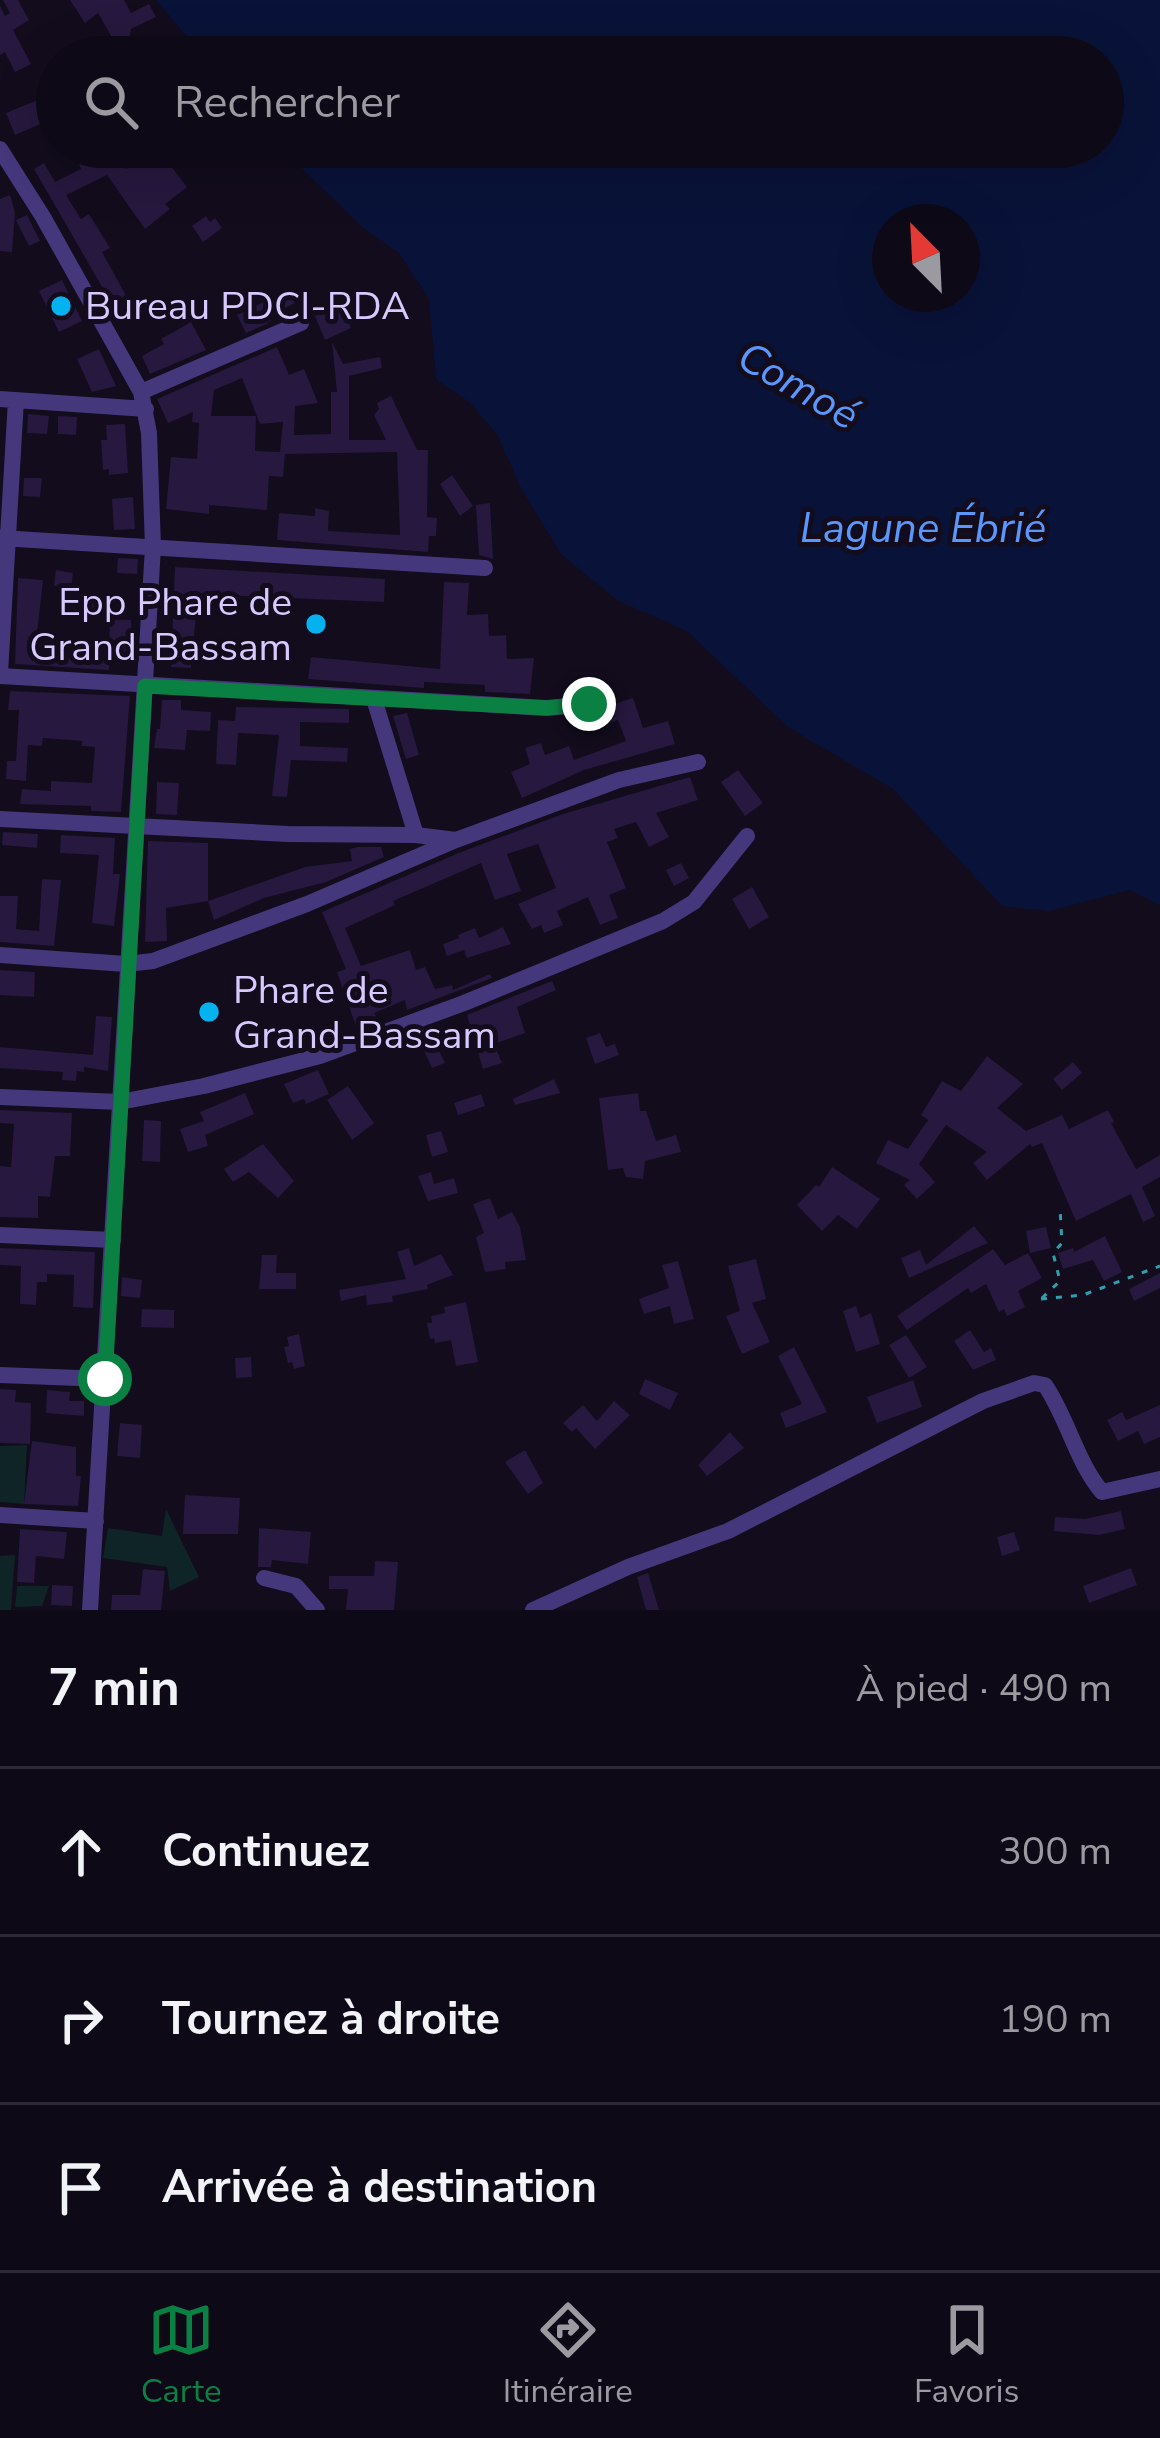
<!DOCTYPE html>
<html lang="fr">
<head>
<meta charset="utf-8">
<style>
	body { margin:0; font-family:"Nunito Sans",sans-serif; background:#1c1723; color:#f1f3f6 }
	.compass { position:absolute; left:872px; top:204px; width:108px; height:108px; border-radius:50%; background:#0e0916; box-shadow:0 12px 48px #0002; rotate:336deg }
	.stop { position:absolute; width:36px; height:36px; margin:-27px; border:9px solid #0b8043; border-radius:50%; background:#fff }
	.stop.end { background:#0b8043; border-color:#fff; box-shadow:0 3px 12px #0008 }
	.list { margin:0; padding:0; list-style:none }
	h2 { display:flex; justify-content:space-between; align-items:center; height:156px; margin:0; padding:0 48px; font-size:51px }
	h2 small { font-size:39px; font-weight:400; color:#9b9aa1 }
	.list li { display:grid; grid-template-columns:78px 1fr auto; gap:36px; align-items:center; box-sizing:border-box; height:168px; padding:0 48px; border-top:3px solid #2e2a35 }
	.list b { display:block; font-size:45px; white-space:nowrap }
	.list em { font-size:39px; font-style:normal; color:#9b9aa1 }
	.icon { flex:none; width:66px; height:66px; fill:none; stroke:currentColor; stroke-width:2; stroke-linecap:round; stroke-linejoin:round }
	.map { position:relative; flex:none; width:1160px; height:1610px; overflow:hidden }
	.search { position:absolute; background:#0e0916; box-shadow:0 12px 48px #0002; left:36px; right:36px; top:36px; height:132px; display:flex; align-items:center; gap:30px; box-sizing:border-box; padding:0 42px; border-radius:66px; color:#9b9aa1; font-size:45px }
	.sheet { height:660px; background:#0e0916 }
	nav { display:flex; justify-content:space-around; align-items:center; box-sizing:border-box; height:168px; border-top:3px solid #2e2a35; background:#0e0916; font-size:33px; color:#9b9aa1 }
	nav a { display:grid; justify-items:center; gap:6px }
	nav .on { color:#0b8043 }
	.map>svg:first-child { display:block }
	.green { fill:#0f2427 }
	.water { fill:#091339; fill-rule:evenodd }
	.building { fill:#26183e; fill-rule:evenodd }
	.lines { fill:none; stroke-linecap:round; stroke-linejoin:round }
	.path { stroke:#2ea0ad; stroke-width:3; stroke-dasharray:6 9; stroke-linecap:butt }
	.minor { stroke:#45377c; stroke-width:16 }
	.route { stroke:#0b8043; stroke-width:15 }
	.poi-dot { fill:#04b2f0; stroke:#120c1d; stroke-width:4.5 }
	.labels { text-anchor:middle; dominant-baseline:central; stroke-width:10; stroke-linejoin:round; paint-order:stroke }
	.poi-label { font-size:39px; fill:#d7c9fe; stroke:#120c1d; text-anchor:start }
	.water-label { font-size:42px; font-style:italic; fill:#5997fd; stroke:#120c1d }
</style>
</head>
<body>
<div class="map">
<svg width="1160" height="1610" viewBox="0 0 1160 1610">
	<rect width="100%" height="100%" fill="#120c1d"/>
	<!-- green -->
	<path class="green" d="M27 1445 24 1504 0 1502V1446Z
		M166 1509 199 1577 170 1591 167 1567 103 1558 108 1528 162 1536Z
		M15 1555 11 1610H0V1556Z
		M17 1586H49L42 1606 15 1607Z"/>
	<!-- water -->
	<path class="water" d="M156 0H1160V905L1130 890 1049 911 1002 906 893 789 788 727 687 631 617 600 561 554 521 488 497 434 469 402 436 379 429 299 399 253 362 227 280 147H1103V57H204ZM890 222H962V294H890Z"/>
	<!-- building -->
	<path class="building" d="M3 0H18L29 20 13 30 31 64 15 72 5 52 0 55V6L5 16 10 13Z
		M70 0H124L131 13 149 4 156 17 131 29 129 44 118 48 98 13 85 23Z
		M45 97 54 118 15 135 6 113Z
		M88 147H116L126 169 148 158 142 147H185L164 157 187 187 165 204 170 209 145 229 107 175 66 195 81 219 89 214 110 248 102 252 134 310 120 318 34 169 44 163 55 182 81 169 78 161 92 154Z
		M10 195 15 212 12 252 0 251V199Z
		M27 215 40 241 29 246 16 220Z
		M206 216 210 222 215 218 222 228 203 242 192 226Z
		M62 280 82 321 59 332 39 291Z
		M289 290 295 303 269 316 271 320 267 324 246 333 237 315Z
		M341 305 351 328 325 340 315 316Z
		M191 322 206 350 150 374 142 356 164 344 161 339Z
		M332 342 343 364 380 357 382 368 349 376V440H386L374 415 379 409 377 403 391 396 417 450H428L427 517 437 518 436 536H429L428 552 277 540 279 513 315 516V508L329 511 328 531 400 535 397 452 285 454 283 477 269 476 267 510 209 505V514L166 509 171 457 197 459 199 423 192 422 193 412 168 423 157 399 277 347 289 375 304 369 318 403 295 406 294 435 331 434V392H337ZM242 378 260 424 283 422 280 452 255 451 256 416H211L214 390Z
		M99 349 116 386 92 392 77 359Z
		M28 414 49 416 47 434 27 433Z
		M58 416 77 417 76 435 58 434Z
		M125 424 128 473 109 475V469L103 470 101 440H107L106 425Z
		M452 475 473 506 460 516 440 484Z
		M24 478H42L40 497 23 496Z
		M133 497 135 529 114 530 112 499Z
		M490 503 493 559 479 555 476 505Z
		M118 558 138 559 137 574 117 573Z
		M175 567 385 579 384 602 198 594 191 668 171 667Z
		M56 570 73 573 71 588 54 586Z
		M18 578 43 580 35 652 110 654 109 670 15 664Z
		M444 582 469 583 467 615 488 614 489 636 506 635 507 659 534 658 530 694 485 692V685L424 682V688L308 679 311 657 440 669Z
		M89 599 113 601 112 615 88 613Z
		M110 619 131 620V652L109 651Z
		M10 691 130 696 121 812 91 811V806L20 804 22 789 51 791V781L92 783 95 747 82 746V741L43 738 42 746 28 745 26 781 6 779 7 761H16L19 710H8Z
		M633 698 643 728 668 721 675 744 584 770 522 798 511 772 530 764 525 748 541 743 545 755 569 746 574 760 626 741 618 720 588 731 583 717 597 714 602 703 607 701 609 706Z
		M162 700H181V710L211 712 210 731 187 730 185 750 154 748 157 729H160Z
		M236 707 349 709V723L300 722V746L348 748 347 762 291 760 287 797 272 796 279 735 238 733 236 765 216 764 218 720 235 721Z
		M407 713 419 755 406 759 393 716Z
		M738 770 763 803 745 816 721 782Z
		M690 777 698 800 656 813 669 837 649 847 636 822 614 829 618 838 607 842 626 888 609 895 618 918 600 925 588 897 557 911 563 925 544 933 541 925 532 929 518 904 556 888 538 844 507 854 521 891 495 900 481 863 393 901 395 905 345 928 361 966 410 950 416 970 425 967 435 989 452 985 453 990 490 974 492 978 407 1010 405 1000 374 1013 379 1021 357 1029 337 972 346 969 322 912 461 852 563 814Z
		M157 782 179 783 177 815 156 814Z
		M3 832 38 834 37 848 2 845Z
		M61 835 115 838 113 874H120L114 926 92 923 99 855 60 853Z
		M148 841 208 843V901L305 867 352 861 350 849 357 847H381L384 857 326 882 264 898 214 920 208 901 166 908 167 941 145 942Z
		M681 863 689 878 674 886 666 870Z
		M42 879 61 880 54 946 0 942V896H18L16 929 39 931Z
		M752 887 769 917 749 929 732 899Z
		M503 927 511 944 467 958 464 950 447 956 443 944 459 938 458 935 475 928 479 938Z
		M0 970 35 972 34 997 0 995Z
		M552 981 556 990 517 1007 525 1033 494 1044 502 1063 483 1069 467 1015Z
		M96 1016 112 1017 108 1071 84 1067V1072L77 1071 76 1081 62 1080 63 1072 0 1068V1047L93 1055Z
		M439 1026 443 1037 434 1041 445 1063 432 1068 416 1034Z
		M600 1033 606 1047 615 1044 619 1055 595 1064 586 1038Z
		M987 1056 1023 1084 997 1108 1026 1131 1062 1115 1069 1129 1108 1110 1114 1122 1111 1123 1136 1169 1160 1155V1177L1142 1187 1155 1216 1143 1222 1131 1194 1076 1221 1042 1143 1032 1147 1030 1144 987 1180 973 1163 987 1152 946 1125 919 1164 935 1182 917 1199 904 1185 910 1180 876 1163 888 1140 908 1149 928 1120 921 1115 942 1081 961 1091Z
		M1073 1062 1082 1073 1062 1090 1053 1079Z
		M318 1070 329 1094 306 1104 304 1099 293 1103 284 1084Z
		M554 1079 560 1093 515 1105 513 1099Z
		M348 1086 374 1123 352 1140 327 1100Z
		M245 1093 254 1114 205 1135 208 1146 188 1152 180 1129 204 1121 200 1112Z
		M638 1093 640 1111H646L656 1141 676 1135 681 1152 645 1161 643 1179 626 1177 623 1168 608 1170 599 1098Z
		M481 1094 485 1106 458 1115 454 1103Z
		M0 1110 72 1113 70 1156H55L50 1197 38 1196V1218L0 1217V1166L11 1167 14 1124 0 1123Z
		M144 1120 161 1121 160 1162 142 1161Z
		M441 1131 448 1152 432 1157 426 1135Z
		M263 1144 294 1181 278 1198 249 1172 233 1182 224 1169Z
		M832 1167 880 1199 857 1229 838 1215 822 1231 797 1205 816 1185 819 1187Z
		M431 1172 434 1184 454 1178 458 1193 428 1201 418 1176Z
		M490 1198 498 1219 512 1212 520 1227 526 1260 505 1262 506 1269 485 1272 476 1237 484 1233 473 1204Z
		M974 1226 988 1243 909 1278 901 1258 920 1250 926 1265Z
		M1046 1227 1051 1248 1030 1253 1026 1231Z
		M1105 1236 1122 1272 1104 1281 1093 1260 1063 1269 1058 1253 1073 1248 1074 1252Z
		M0 1248 95 1252 93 1308 73 1307 74 1275 47 1274V1282H37L36 1305 20 1304 21 1266 0 1265Z
		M409 1248 414 1266 441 1254 453 1275 427 1285 428 1289 392 1296 393 1302 367 1305 366 1295 341 1301 339 1290 406 1279 397 1252Z
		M993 1249 1005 1265 1028 1253 1042 1278 1018 1291 1025 1307 1007 1316 1004 1309 999 1312 986 1284 971 1293 968 1288 907 1330 897 1316Z
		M262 1255H277L276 1273H296V1289H259Z
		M756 1259 766 1299 752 1303 770 1342 742 1354 726 1316 740 1311 728 1266Z
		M678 1261 694 1319 674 1324 670 1306 644 1314 639 1299 669 1288 662 1265Z
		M1160 1273V1288L1134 1301 1129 1289Z
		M122 1277 142 1280 140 1298 121 1296Z
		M466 1302 478 1362 456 1366 451 1340 435 1343 434 1338 430 1339 427 1323H432L431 1316 445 1313 444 1307Z
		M856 1306 860 1318 871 1313 880 1344 856 1352 843 1311Z
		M142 1309 174 1310V1328L141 1327Z
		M970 1330 984 1352 991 1348 996 1360 973 1370 954 1341Z
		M299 1334 305 1366 294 1369 292 1362 288 1363 284 1347 289 1346 287 1337Z
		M906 1335 927 1367 909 1378 889 1345Z
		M794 1347 827 1412 786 1428 780 1413 802 1404 778 1356Z
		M251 1357 252 1377 236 1378 235 1358Z
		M645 1379 678 1393 670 1410 639 1394Z
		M913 1380 922 1407 877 1423 867 1397Z
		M0 1389 16 1390 15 1402 31 1403 30 1444 0 1443Z
		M47 1390 70 1392 69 1401H84V1416L46 1413Z
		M614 1401 630 1415 595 1449 576 1428 572 1432 563 1423 583 1405 597 1421Z
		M1160 1405V1437L1144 1444 1138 1431 1118 1441 1107 1420 1122 1412 1126 1420Z
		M120 1423 142 1425 140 1458 117 1456Z
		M730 1432 744 1448 707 1476 698 1465Z
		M32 1441 76 1447V1476H81L78 1506 24 1504Z
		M525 1450 543 1483 528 1494 505 1462Z
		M185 1495 240 1498 238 1534H183Z
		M1121 1511 1125 1529 1099 1535 1054 1531 1055 1517 1085 1519Z
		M259 1528 311 1532 308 1564 272 1560 271 1567H258Z
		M20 1529 67 1532 64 1559 36 1556 34 1583 17 1582Z
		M1014 1532 1020 1550 1002 1556 997 1537Z
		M375 1561 398 1562 394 1610H346L348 1589H329V1576H374Z
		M1131 1568 1137 1585 1089 1603 1083 1586Z
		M143 1569 165 1571 161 1610H111L112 1595H140Z
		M648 1573 659 1610H646L637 1577Z
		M52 1585 73 1586 72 1606 51 1605Z"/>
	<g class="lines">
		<!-- path -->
		<path class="path" d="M1042 1298 1060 1281 1053 1253 1062 1243 1060 1208
			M1041 1299 1083 1295 1160 1266"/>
		<!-- minor -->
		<path class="minor" d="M0 149 43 217 141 392 149 433 153 547 90 1610
			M141 392 301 323
			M0 399 146 409
			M0 538 485 568
			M0 673 16 400
			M0 676 547 708 589 704
			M374 699 416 835
			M0 819 288 834 416 835 456 840 307 904 153 961 126 964 0 955
			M456 840 619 780 698 762
			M0 1097 120 1102 204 1086 320 1056 464 1003 663 921 694 902 747 836
			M0 1235 113 1240
			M0 1375 105 1379
			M0 1515 96 1521
			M264 1578 296 1586 317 1610
			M533 1610 628 1567 728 1531 983 1401 1034 1383 1045 1385C1068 1419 1076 1461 1102 1492L1160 1479"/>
	</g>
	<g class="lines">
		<!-- route -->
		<path class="route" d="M105 1379 145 686 547 708 589 704"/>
	</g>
	<!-- markers -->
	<g class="poi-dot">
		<circle cx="61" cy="306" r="12"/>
		<circle cx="316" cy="624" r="12"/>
		<circle cx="209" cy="1012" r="12"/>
	</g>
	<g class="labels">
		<!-- poi labels -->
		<g class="poi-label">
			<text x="85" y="306">Bureau PDCI-RDA</text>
			<text x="292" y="602" text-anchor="end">Epp Phare de<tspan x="292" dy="45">Grand-Bassam</tspan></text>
			<text x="233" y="990">Phare de<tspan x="233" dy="45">Grand-Bassam</tspan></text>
		</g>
		<!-- water labels -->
		<g class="water-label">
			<text transform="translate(798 386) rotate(30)">Comoé</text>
			<text x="923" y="528">Lagune Ébrié</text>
		</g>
	</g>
</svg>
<svg class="compass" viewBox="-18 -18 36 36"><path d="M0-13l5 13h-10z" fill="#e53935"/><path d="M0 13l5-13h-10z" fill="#9b9aa1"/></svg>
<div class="stop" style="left:105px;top:1379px"></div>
<div class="stop end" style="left:589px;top:704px"></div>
<div class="search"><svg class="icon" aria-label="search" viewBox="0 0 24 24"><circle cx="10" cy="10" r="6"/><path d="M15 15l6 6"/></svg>Rechercher</div>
</div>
<section class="sheet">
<h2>7 min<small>À pied · 490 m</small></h2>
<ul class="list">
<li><svg class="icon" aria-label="ahead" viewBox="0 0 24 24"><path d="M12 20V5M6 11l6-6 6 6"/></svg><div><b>Continuez</b></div><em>300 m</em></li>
<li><svg class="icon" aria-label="right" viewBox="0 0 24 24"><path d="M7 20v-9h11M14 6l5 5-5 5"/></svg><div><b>Tournez à droite</b></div><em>190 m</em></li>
<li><svg class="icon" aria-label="arrive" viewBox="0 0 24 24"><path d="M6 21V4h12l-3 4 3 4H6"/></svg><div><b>Arrivée à destination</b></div></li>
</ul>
</section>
<nav>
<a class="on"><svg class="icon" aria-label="map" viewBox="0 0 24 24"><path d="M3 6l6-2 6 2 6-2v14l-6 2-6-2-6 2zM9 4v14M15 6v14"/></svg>Carte</a>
<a><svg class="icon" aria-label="directions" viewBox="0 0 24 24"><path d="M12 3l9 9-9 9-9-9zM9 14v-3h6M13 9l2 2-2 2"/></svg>Itinéraire</a>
<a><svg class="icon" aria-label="saved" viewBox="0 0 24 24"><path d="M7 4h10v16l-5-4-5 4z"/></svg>Favoris</a>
</nav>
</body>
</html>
